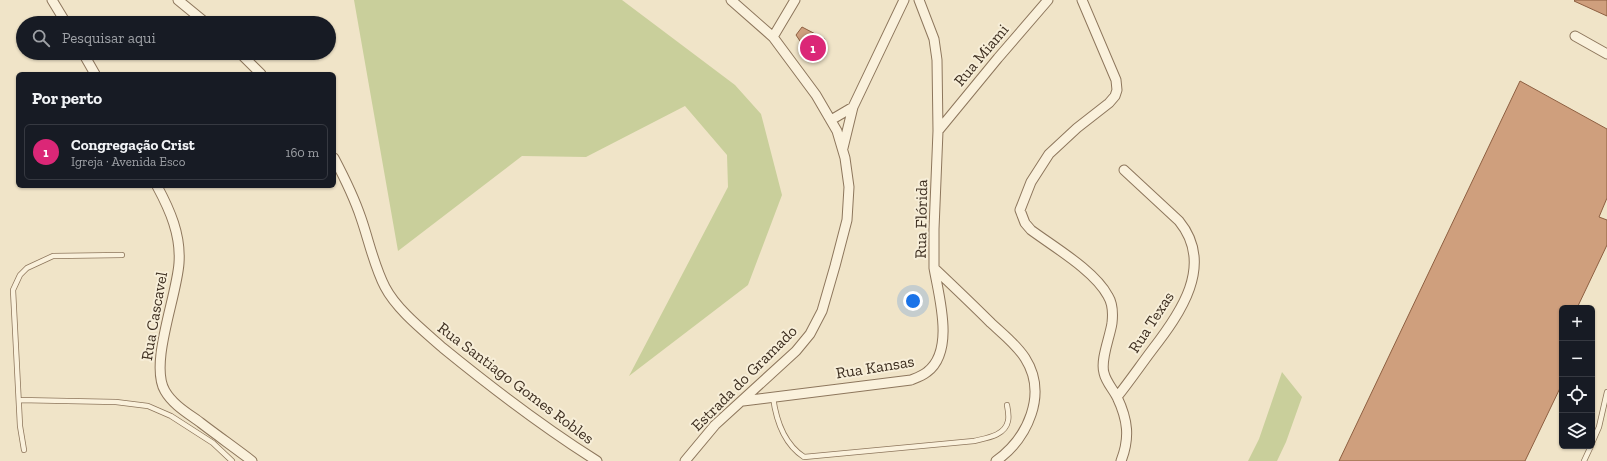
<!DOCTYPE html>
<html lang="pt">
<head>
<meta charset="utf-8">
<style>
	body { margin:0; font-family:"Zilla Slab",serif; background:#20242c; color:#f1f3f6 }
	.controls { position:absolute; right:12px; bottom:12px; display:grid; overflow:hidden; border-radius:6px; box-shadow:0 1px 3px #0004 }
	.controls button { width:36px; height:36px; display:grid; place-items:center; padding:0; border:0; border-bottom:1px solid #363941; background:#171b24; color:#f1f3f6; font:20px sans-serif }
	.you { position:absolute; left:913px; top:301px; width:14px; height:14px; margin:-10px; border:3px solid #fff; border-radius:50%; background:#1a73e8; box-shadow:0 0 0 6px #1a73e833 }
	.badge { display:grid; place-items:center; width:26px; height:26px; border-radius:50%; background:#db2777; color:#fff; font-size:13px; font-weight:700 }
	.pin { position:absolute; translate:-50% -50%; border:2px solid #fff; box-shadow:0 1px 4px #0006 }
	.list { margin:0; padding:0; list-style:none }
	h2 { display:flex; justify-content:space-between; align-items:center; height:52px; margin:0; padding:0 16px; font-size:17px }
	h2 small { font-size:13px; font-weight:400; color:#9ea1a6 }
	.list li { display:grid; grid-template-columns:26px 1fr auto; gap:12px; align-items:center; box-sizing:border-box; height:56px; margin:0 8px 8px; padding:0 8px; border:1px solid #363941; border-radius:6px }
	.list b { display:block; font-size:15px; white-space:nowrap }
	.list p { margin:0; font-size:13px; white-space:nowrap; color:#9ea1a6 }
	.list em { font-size:13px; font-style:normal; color:#9ea1a6 }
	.icon { flex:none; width:22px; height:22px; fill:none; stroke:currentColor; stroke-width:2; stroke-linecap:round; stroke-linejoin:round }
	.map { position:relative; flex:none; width:1607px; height:461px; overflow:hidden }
	.search { position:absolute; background:#171b24; box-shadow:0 1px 3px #0004; left:16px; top:16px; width:320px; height:44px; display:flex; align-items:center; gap:10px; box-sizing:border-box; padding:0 14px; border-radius:22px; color:#9ea1a6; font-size:15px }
	.panel { position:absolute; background:#171b24; box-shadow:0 1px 3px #0004; left:16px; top:72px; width:320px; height:116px; border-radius:6px }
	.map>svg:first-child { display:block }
	.green { fill:#c9cf9b }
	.building { fill:#cf9f7d; stroke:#8d5f41 }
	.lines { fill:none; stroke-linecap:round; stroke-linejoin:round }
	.lane-casing { stroke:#8d765c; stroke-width:6 }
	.street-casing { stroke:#8d765c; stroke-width:11 }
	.lane { stroke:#faf1dc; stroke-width:4.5 }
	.street { stroke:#faf1dc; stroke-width:9 }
	.labels { text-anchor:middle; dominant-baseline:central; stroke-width:4; stroke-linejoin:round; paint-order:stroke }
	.street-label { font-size:16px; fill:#3d2e20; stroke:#f7eed8 }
</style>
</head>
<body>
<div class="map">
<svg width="1607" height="461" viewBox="0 0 1607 461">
	<rect width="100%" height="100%" fill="#f0e4c8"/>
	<!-- green -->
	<path class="green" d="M354 0H622L735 85 761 114 782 195 748 285 629 376 728 187 727 155 685 106 586 157 522 156 398 251Z
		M1282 372 1302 397 1286 442 1277 461H1248L1259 439Z"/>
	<!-- building -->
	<path class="building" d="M1575 0H1607V16L1574 1Z
		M802 27 825 39 816 60 810 56 796 35Z
		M1520 81 1607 129V198L1599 217 1607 220V245L1577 308H1562V384L1525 461H1339Z"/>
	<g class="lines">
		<defs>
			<path id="lane" d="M773 397C776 420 784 444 804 457L974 441C986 438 1005 436 1008 421 1009 417 1008 410 1007 405
				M19 400 116 402 148 406 171 416 213 443 232 461
				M1592 443 1599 427 1607 392
				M24 450 20 426 13 290 20 275 27 268 53 256 122 255
				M1584 461 1591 446"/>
			<path id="street" d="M52 0 66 23
				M178 0 206 23
				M919 0 934 39 937 60 938 131 934 229V268C953 286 972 304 991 323 1003 334 1016 344 1025 358 1048 394 1028 438 996 461
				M1082 0 1116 80 1117 90 1115 96 1109 103 1077 128 1049 154 1031 182 1020 210 1025 223 1031 230C1054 247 1095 271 1108 296 1113 304 1113 314 1112 323 1110 337 1100 360 1104 373 1106 382 1113 389 1117 397 1128 420 1130 438 1121 461
				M1575 36 1607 54
				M773 37 795 0
				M83 53 95 74
				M240 53 261 74
				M831 120 853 107
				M938 131 998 58 1048 0
				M843 148 853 107 904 0
				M334 158C344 177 354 197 361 218 369 241 374 266 385 287 397 310 424 331 443 348 492 388 543 427 597 461
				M157 186C170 210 181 235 179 263 177 296 149 364 165 391 173 405 189 414 201 423 218 436 235 448 252 461
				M1117 397C1129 382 1140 366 1152 350 1180 314 1215 265 1179 221L1124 170
				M743 401 911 380C916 378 922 376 927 372 955 351 939 297 934 268
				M685 461 715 425 796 351 810 334 822 311 835 266 847 220 849 187 845 158 837 131 816 95 773 37 731 0"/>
		</defs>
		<!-- lane casing -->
		<use href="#lane" class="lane-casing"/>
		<!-- street casing -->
		<use href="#street" class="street-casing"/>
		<!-- lane -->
		<use href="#lane" class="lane"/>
		<!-- street -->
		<use href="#street" class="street"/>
	</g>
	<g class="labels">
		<!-- street labels -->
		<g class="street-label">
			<text transform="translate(981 55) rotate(-50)">Rua Miami</text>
			<text transform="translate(921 219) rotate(-89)">Rua Flórida</text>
			<text transform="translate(154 316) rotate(-80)">Rua Cascavel</text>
			<text transform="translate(1151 322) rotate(-57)">Rua Texas</text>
			<text transform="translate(875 367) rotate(-9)">Rua Kansas</text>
			<text transform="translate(744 378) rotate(-45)">Estrada do Gramado</text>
			<text transform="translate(516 383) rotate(37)">Rua Santiago Gomes Robles</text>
		</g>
	</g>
</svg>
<div class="controls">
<button>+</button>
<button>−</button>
<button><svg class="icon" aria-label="locate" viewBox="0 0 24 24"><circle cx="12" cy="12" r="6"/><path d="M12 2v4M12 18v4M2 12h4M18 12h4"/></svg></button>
<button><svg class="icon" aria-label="layers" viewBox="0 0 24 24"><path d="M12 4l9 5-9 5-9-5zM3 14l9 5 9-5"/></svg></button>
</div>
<div class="you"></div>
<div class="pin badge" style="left:813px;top:48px">1</div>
<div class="search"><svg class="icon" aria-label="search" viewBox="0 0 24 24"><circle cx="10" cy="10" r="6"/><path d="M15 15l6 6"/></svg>Pesquisar aqui</div>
<section class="panel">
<h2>Por perto<small></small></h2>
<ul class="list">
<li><span class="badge">1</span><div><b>Congregação Crist</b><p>Igreja · Avenida Esco</p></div><em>160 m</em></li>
</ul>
</section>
</div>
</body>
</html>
